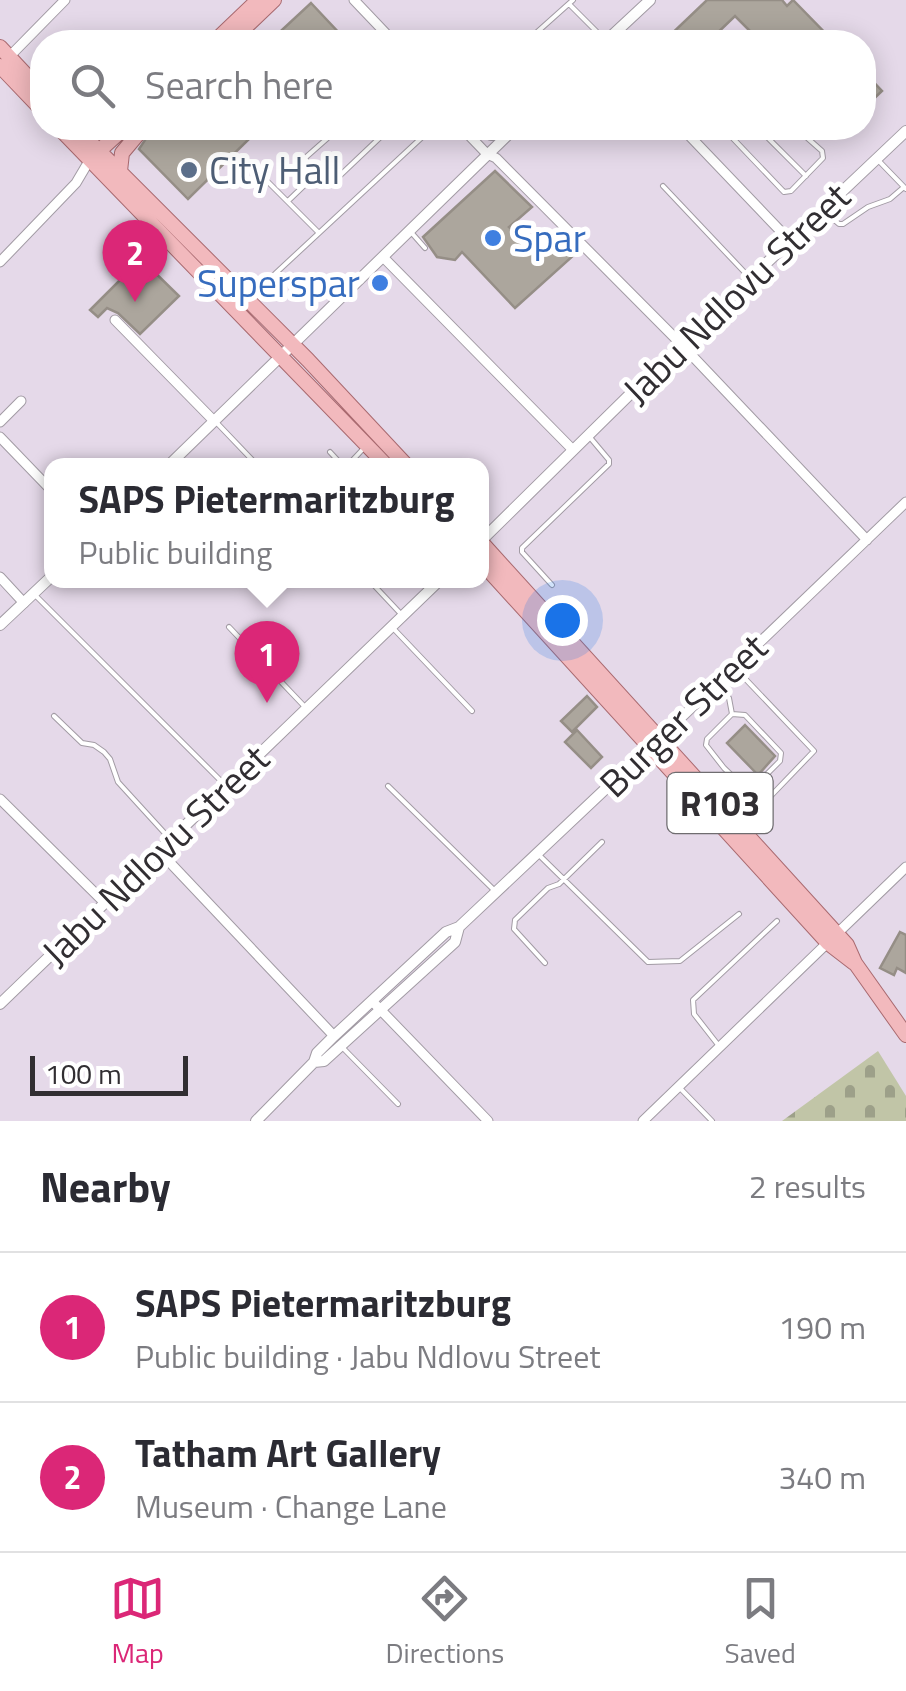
<!DOCTYPE html>
<html lang="en">
<head>
<meta charset="utf-8">
<style>
	body { margin:0; font-family:"Titillium Web",sans-serif; background:#f2f2f3; color:#2b2b33 }
	.scale { position:absolute; left:30px; bottom:25px; width:158px; box-sizing:border-box; padding-left:10px; border:5px solid #312e32; border-top:0; font-size:28px; line-height:35px; white-space:nowrap; color:#312e32; -webkit-text-stroke:8px #fff; paint-order:stroke }
	.you { position:absolute; left:562px; top:620px; width:35px; height:35px; margin:-25px; border:8px solid #fff; border-radius:50%; background:#1a73e8; box-shadow:0 0 0 15px #1a73e833 }
	.badge { display:grid; place-items:center; width:65px; height:65px; border-radius:50%; background:#db2777; color:#fff; font-size:32px; font-weight:700 }
	.pin { position:absolute; translate:-50% -82px; filter:drop-shadow(0 2px 5px #0008) }
	.pin::after { content:''; position:absolute; top:52px; width:35px; height:30px; background:inherit; clip-path:polygon(0 0,100% 0,50% 100%) }
	.popup { position:absolute; left:44px; top:458px; width:445px; height:130px; box-sizing:border-box; display:grid; place-content:center; border-radius:20px; background:#fff; filter:drop-shadow(0 2px 8px #0005); font-size:32px; white-space:nowrap; color:#7c7c81 }
	.popup b { font-size:38px; color:#2b2b33 }
	.popup::after { content:''; position:absolute; left:50%; top:100%; margin-left:-20px; border:20px solid transparent; border-top-color:#fff }
	.list { margin:0; padding:0; list-style:none }
	h2 { display:flex; justify-content:space-between; align-items:center; height:130px; margin:0; padding:0 40px; font-size:42px }
	h2 small { font-size:32px; font-weight:400; color:#7c7c81 }
	.list li { display:grid; grid-template-columns:65px 1fr auto; gap:30px; align-items:center; box-sizing:border-box; height:150px; padding:0 40px; border-top:2px solid #e1e1e2 }
	.list b { display:block; font-size:38px; white-space:nowrap }
	.list p { margin:0; font-size:32px; white-space:nowrap; color:#7c7c81 }
	.list em { font-size:32px; font-style:normal; color:#7c7c81 }
	.icon { flex:none; width:55px; height:55px; fill:none; stroke:currentColor; stroke-width:2; stroke-linecap:round; stroke-linejoin:round }
	.map { position:relative; flex:none; width:906px; height:1121px; overflow:hidden }
	.search { position:absolute; background:#fff; box-shadow:0 5px 25px #0003; left:30px; right:30px; top:30px; height:110px; display:flex; align-items:center; gap:25px; box-sizing:border-box; padding:0 35px; border-radius:40px; color:#7c7c81; font-size:38px }
	.sheet { height:430px; background:#fff }
	nav { display:flex; justify-content:space-around; align-items:center; box-sizing:border-box; height:140px; border-top:2px solid #e1e1e2; background:#fff; font-size:28px; color:#7c7c81 }
	nav a { display:grid; justify-items:center; gap:5px }
	nav .on { color:#db2777 }
	.map>svg:first-child { display:block }
	.built { fill:#e5d9e9; fill-rule:evenodd }
	.cemetery { fill:url(#cemetery-stones) }
	.building { fill:#aca69d; stroke:#958e86; stroke-width:2.5 }
	.lines { fill:none; stroke-linecap:round; stroke-linejoin:round }
	.service-casing { stroke:#a29ba4; stroke-width:6 }
	.minor-casing { stroke:#a29ba4; stroke-width:11 }
	.tertiary-casing { stroke:#a29ba4; stroke-width:12 }
	.primary-casing { stroke:#a96a70; stroke-width:16 }
	.service { stroke:#fff; stroke-width:4 }
	.minor { stroke:#fff; stroke-width:9 }
	.tertiary { stroke:#fff; stroke-width:10 }
	.primary { stroke:#f2b9bd; stroke-width:14 }
	.service-dot { fill:#5c6f8a; stroke:#fff; stroke-width:4 }
	.shop-dot { fill:#3f7fe0; stroke:#fff; stroke-width:4 }
	.labels { text-anchor:middle; dominant-baseline:central; stroke-width:10; stroke-linejoin:round; paint-order:stroke }
	.shield { fill:#fff; stroke:#6f6d70; stroke-width:2.5 }
	.shield-label { font-size:35px; font-weight:bold; fill:#312e32 }
	.service-label { font-size:38px; fill:#4e5e75; stroke:#fff; text-anchor:start }
	.shop-label { font-size:38px; fill:#366cbe; stroke:#fff; text-anchor:start }
	.street-label { font-size:38px; fill:#312e32; stroke:#fff }
</style>
</head>
<body>
<div class="map">
<svg width="906" height="1121" viewBox="0 0 906 1121">
	<defs>
		<pattern id="cemetery-stones" width="16" height="16" patternUnits="userSpaceOnUse" patternTransform="scale(2.5)"><rect width="16" height="16" fill="#c1c5a7"/><path d="M2 7V4a2 2 0 0 1 4 0v3zM10 15v-3a2 2 0 0 1 4 0v3z" fill="#9da089"/></pattern>
	</defs>
	<rect width="100%" height="100%" fill="#eae3ec"/>
	<!-- built -->
	<path class="built" d="M0 0H906V1121H0ZM42 42H864V128H42ZM52 466H482V580H52Z"/>
	<!-- cemetery -->
	<path class="cemetery" d="M878 1051 906 1096V1121H782Z"/>
	<!-- building -->
	<path class="building" d="M707 0H782L787 6 793 0 834 42H750L756 37 735 16 708 42H663Z
		M311 3 341 35 334 42H269Z
		M864 72 882 91 864 108Z
		M153 128H236L248 140 188 199 139 149Z
		M495 171 532 207 509 227 536 252 555 234 575 254 515 308 462 252 455 260 437 257 423 237Z
		M141 259 179 296 140 334 118 313 107 308 98 317 90 310Z
		M587 696 597 707 572 732 561 721Z
		M745 725 775 756 758 775 727 743Z
		M577 730 602 757 591 768 565 742Z
		M900 932 906 935V973L897 968 894 975 880 968Z"/>
	<g class="lines">
		<defs>
			<path id="service" d="M569 4 604 39
				M526 42 573 0
				M723 128 784 192 791 191 823 158 822 151 796 128
				M758 128 806 176
				M691 138 703 128
				M877 159 906 189
				M315 175 325 184H331L390 128
				M262 176 319 233
				M663 186 749 277
				M288 201 315 175 305 158 339 128
				M825 212 839 224H843L868 207 890 199 904 187
				M410 231 425 248
				M249 298 432 128
				M216 422 258 466
				M330 452 343 466
				M347 466 364 448
				M369 580 400 613
				M552 585 522 552V548L609 464V460L588 435
				M35 595 223 783
				M229 627 305 707
				M392 627 472 711
				M717 684 729 698 732 714
				M732 714 745 715 781 753 780 761 749 792 724 768 706 745 707 739Z
				M54 716 82 743 94 745 104 752 110 759 118 782 170 839
				M388 786 495 891
				M732 808 749 792 765 802 814 751 734 667
				M538 854 648 962 680 961 739 914
				M545 963 514 929 515 920 548 888 559 884 602 842
				M341 1046 398 1104
				M719 1046 694 1014 693 1000 777 921
				M678 1086 712 1121"/>
			<path id="minor" d="M354 0 394 42
				M9 57 65 0
				M462 128 487 154 496 158 681 344 867 540
				M682 128 791 242
				M383 257 573 450
				M0 262 76 183 89 161
				M115 320 214 421
				M0 422 21 401
				M0 437 52 491
				M0 577 24 603
				M660 738 906 502
				M0 799 105 903
				M159 851 334 1036
				M372 1001 488 1121
				M643 1121 906 867"/>
			<path id="tertiary" d="M605 42 650 0
				M474 128 491 135 511 131
				M168 466 515 128
				M482 540 681 344 906 131
				M0 625 52 576
				M0 1004 440 580
				M314 1062 324 1061 455 942 459 927
				M256 1121 314 1062 317 1053 334 1036 446 932 459 927 652 745"/>
			<path id="primary" d="M214 42 258 0
				M230 42 274 0
				M0 47 42 92
				M0 66 42 110
				M59 128 387 466
				M76 128 308 360 407 466
				M99 151 124 128
				M120 171 122 153 143 128
				M482 543 847 945 855 963 906 1035
				M482 563 828 943 854 963"/>
		</defs>
		<!-- service casing -->
		<use href="#service" class="service-casing"/>
		<!-- minor casing -->
		<use href="#minor" class="minor-casing"/>
		<!-- tertiary casing -->
		<use href="#tertiary" class="tertiary-casing"/>
		<!-- primary casing -->
		<use href="#primary" class="primary-casing"/>
		<!-- service -->
		<use href="#service" class="service"/>
		<!-- minor -->
		<use href="#minor" class="minor"/>
		<!-- tertiary -->
		<use href="#tertiary" class="tertiary"/>
		<!-- primary -->
		<use href="#primary" class="primary"/>
	</g>
	<!-- markers -->
	<circle class="service-dot" cx="189" cy="170" r="10"/>
	<g class="shop-dot">
		<circle cx="493" cy="238" r="10"/>
		<circle cx="380" cy="283" r="10"/>
	</g>
	<g class="labels">
		<!-- shield labels -->
		<rect class="shield" x="667.5" y="773" width="105" height="60" rx="8"/>
		<g class="shield-label">
			<text x="720" y="803">R103</text>
		</g>
		<!-- service labels -->
		<g class="service-label">
			<text x="209" y="170">City Hall</text>
		</g>
		<!-- shop labels -->
		<g class="shop-label">
			<text x="513" y="238">Spar</text>
			<text x="360" y="283" text-anchor="end">Superspar</text>
		</g>
		<!-- street labels -->
		<g class="street-label">
			<text transform="translate(736 293) rotate(-44)">Jabu Ndlovu Street</text>
			<text transform="translate(683 715) rotate(-44)">Burger Street</text>
			<text transform="translate(155 855) rotate(-44)">Jabu Ndlovu Street</text>
		</g>
	</g>
</svg>
<div class="scale">100 m</div>
<div class="you"></div>
<div class="pin badge" style="left:267px;top:703px">1</div>
<div class="popup"><b>SAPS Pietermaritzburg</b>Public building</div>
<div class="pin badge" style="left:135px;top:302px">2</div>
<div class="search"><svg class="icon" aria-label="search" viewBox="0 0 24 24"><circle cx="10" cy="10" r="6"/><path d="M15 15l6 6"/></svg>Search here</div>
</div>
<section class="sheet">
<h2>Nearby<small>2 results</small></h2>
<ul class="list">
<li><span class="badge">1</span><div><b>SAPS Pietermaritzburg</b><p>Public building · Jabu Ndlovu Street</p></div><em>190 m</em></li>
<li><span class="badge">2</span><div><b>Tatham Art Gallery</b><p>Museum · Change Lane</p></div><em>340 m</em></li>
</ul>
</section>
<nav>
<a class="on"><svg class="icon" aria-label="map" viewBox="0 0 24 24"><path d="M3 6l6-2 6 2 6-2v14l-6 2-6-2-6 2zM9 4v14M15 6v14"/></svg>Map</a>
<a><svg class="icon" aria-label="directions" viewBox="0 0 24 24"><path d="M12 3l9 9-9 9-9-9zM9 14v-3h6M13 9l2 2-2 2"/></svg>Directions</a>
<a><svg class="icon" aria-label="saved" viewBox="0 0 24 24"><path d="M7 4h10v16l-5-4-5 4z"/></svg>Saved</a>
</nav>
</body>
</html>
